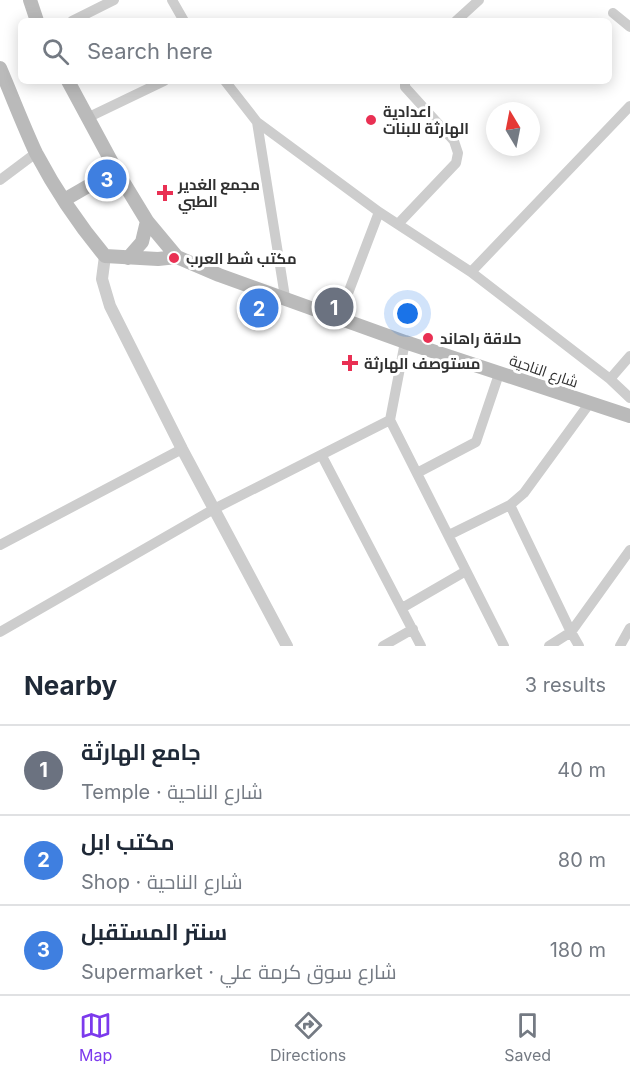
<!DOCTYPE html>
<html lang="en">
<head>
<meta charset="utf-8">
<style>
	body { margin:0; font-family:Inter,Cairo,sans-serif; background:#f6f6f7; color:#1f2937 }
	.compass { position:absolute; left:486px; top:102px; width:54px; height:54px; border-radius:50%; background:#fff; box-shadow:0 3px 15px #0003; rotate:350deg }
	.you { position:absolute; left:408px; top:314px; width:21px; height:21px; margin:-15px; border:4px solid #fff; border-radius:50%; background:#1a73e8; box-shadow:0 0 0 9px #1a73e833 }
	.badge { display:grid; place-items:center; width:39px; height:39px; border-radius:50%; background:#7c3aed; color:#fff; font-size:20px; font-weight:700 }
	.pin { position:absolute; translate:-50% -50%; border:3px solid #fff; box-shadow:0 2px 6px #0006 }
	.list { margin:0; padding:0; list-style:none }
	h2 { display:flex; justify-content:space-between; align-items:center; height:78px; margin:0; padding:0 24px; font-size:26px }
	h2 small { font-size:20px; font-weight:400; color:#747a83 }
	.list li { display:grid; grid-template-columns:39px 1fr auto; gap:18px; align-items:center; box-sizing:border-box; height:90px; padding:0 24px; border-top:2px solid #e0e1e3 }
	.list b { display:block; font-size:22px; white-space:nowrap }
	.list p { margin:0; font-size:20px; white-space:nowrap; color:#747a83 }
	.list em { font-size:20px; font-style:normal; color:#747a83 }
	.icon { flex:none; width:33px; height:33px; fill:none; stroke:currentColor; stroke-width:2; stroke-linecap:round; stroke-linejoin:round }
	.map { position:relative; flex:none; width:630px; height:646px; overflow:hidden }
	.search { position:absolute; background:#fff; box-shadow:0 3px 15px #0003; left:18px; right:18px; top:18px; height:66px; display:flex; align-items:center; gap:15px; box-sizing:border-box; padding:0 21px; border-radius:9px; color:#747a83; font-size:22px }
	.sheet { height:348px; background:#fff }
	nav { display:flex; justify-content:space-around; align-items:center; box-sizing:border-box; height:84px; border-top:2px solid #e0e1e3; background:#fff; font-size:16px; color:#747a83 }
	nav a { display:grid; justify-items:center; gap:3px }
	nav .on { color:#7c3aed }
	.map>svg:first-child { display:block }
	.lines { fill:none; stroke-linecap:round; stroke-linejoin:round }
	.minor { stroke:#cdcdcd; stroke-width:10 }
	.tertiary { stroke:#cdcdcd; stroke-width:12 }
	.secondary { stroke:#bababa; stroke-width:14 }
	.poi-dot { fill:#e93053; stroke:#fff; stroke-width:2 }
	.labels { text-anchor:middle; dominant-baseline:central; stroke-width:6; stroke-linejoin:round; paint-order:stroke }
	.poi-label { font-size:15px; font-weight:bold; fill:#303030; stroke:#fff; text-anchor:start }
	.street-label { font-size:15px; fill:#303030; stroke:#fff }
</style>
</head>
<body>
<div class="map">
<svg width="630" height="646" viewBox="0 0 630 646">
	<rect width="100%" height="100%" fill="#fff"/>
	<g class="lines">
		<!-- minor -->
		<path class="minor" d="M172 0 184 21
			M613 13 630 27
			M72 21 114 0
			M456 21 479 0
			M225 81 257 122 379 212 471 272 610 379 630 398
			M89 117 164 81
			M257 122 285 297
			M0 180 36 153
			M398 224 456 163 458 153 454 141 405 87V81
			M471 272 630 106
			M339 317 379 212
			M610 379 630 356
			M390 420 504 646
			M322 456 421 646
			M417 473 476 442 499 374
			M449 535 510 505
			M0 545 182 449
			M402 608 466 571
			M0 632 214 509 390 420 405 342
			M383 646 413 629
			M549 646 571 632 630 550
			M579 646 571 632 510 505 524 493 589 404
			M620 646 630 628"/>
		<!-- tertiary -->
		<path class="tertiary" d="M105 256 102 279 110 306 182 449 287 646"/>
		<!-- secondary -->
		<path class="secondary" d="M30 0 37 21
			M0 68C12 96 23 125 36 153 55 189 79 225 105 256L158 259 177 257
			M68 81 116 170 147 221 177 257 219 275 405 342 630 416
			M64 200 116 170
			M128 258 142 242 147 221"/>
	</g>
	<!-- markers -->
	<g class="poi-dot">
		<circle cx="371" cy="120" r="6"/>
		<path d="M162 184h6v6h6v6h-6v6h-6v-6h-6v-6h6z"/>
		<circle cx="174" cy="258" r="6"/>
		<circle cx="428" cy="338" r="6"/>
		<path d="M347 354h6v6h6v6h-6v6h-6v-6h-6v-6h6z"/>
	</g>
	<g class="labels">
		<!-- poi labels -->
		<g class="poi-label">
			<text x="383" y="111">اعدادية<tspan x="383" dy="17">الهارثة للبنات</tspan></text>
			<text x="178" y="184">مجمع الغدير<tspan x="178" dy="17">الطبي</tspan></text>
			<text x="186" y="258">مكتب شط العرب</text>
			<text x="440" y="338">حلاقة راهاند</text>
			<text x="364" y="363">مستوصف الهارثة</text>
		</g>
		<!-- street labels -->
		<g class="street-label">
			<text transform="translate(544 371) rotate(19)">شارع الناحية</text>
		</g>
	</g>
</svg>
<svg class="compass" viewBox="-18 -18 36 36"><path d="M0-13l5 13h-10z" fill="#e53935"/><path d="M0 13l5-13h-10z" fill="#747a83"/></svg>
<div class="you"></div>
<div class="pin badge" style="left:334px;top:307px;background:#6b7280">1</div>
<div class="pin badge" style="left:259px;top:308px;background:#3f7fe0">2</div>
<div class="pin badge" style="left:107px;top:179px;background:#3f7fe0">3</div>
<div class="search"><svg class="icon" aria-label="search" viewBox="0 0 24 24"><circle cx="10" cy="10" r="6"/><path d="M15 15l6 6"/></svg>Search here</div>
</div>
<section class="sheet">
<h2>Nearby<small>3 results</small></h2>
<ul class="list">
<li><span class="badge" style="background:#6b7280">1</span><div><b>جامع الهارثة</b><p>Temple · شارع الناحية</p></div><em>40 m</em></li>
<li><span class="badge" style="background:#3f7fe0">2</span><div><b>مكتب ابل</b><p>Shop · شارع الناحية</p></div><em>80 m</em></li>
<li><span class="badge" style="background:#3f7fe0">3</span><div><b>سنتر المستقبل</b><p>Supermarket · شارع سوق كرمة علي</p></div><em>180 m</em></li>
</ul>
</section>
<nav>
<a class="on"><svg class="icon" aria-label="map" viewBox="0 0 24 24"><path d="M3 6l6-2 6 2 6-2v14l-6 2-6-2-6 2zM9 4v14M15 6v14"/></svg>Map</a>
<a><svg class="icon" aria-label="directions" viewBox="0 0 24 24"><path d="M12 3l9 9-9 9-9-9zM9 14v-3h6M13 9l2 2-2 2"/></svg>Directions</a>
<a><svg class="icon" aria-label="saved" viewBox="0 0 24 24"><path d="M7 4h10v16l-5-4-5 4z"/></svg>Saved</a>
</nav>
</body>
</html>
